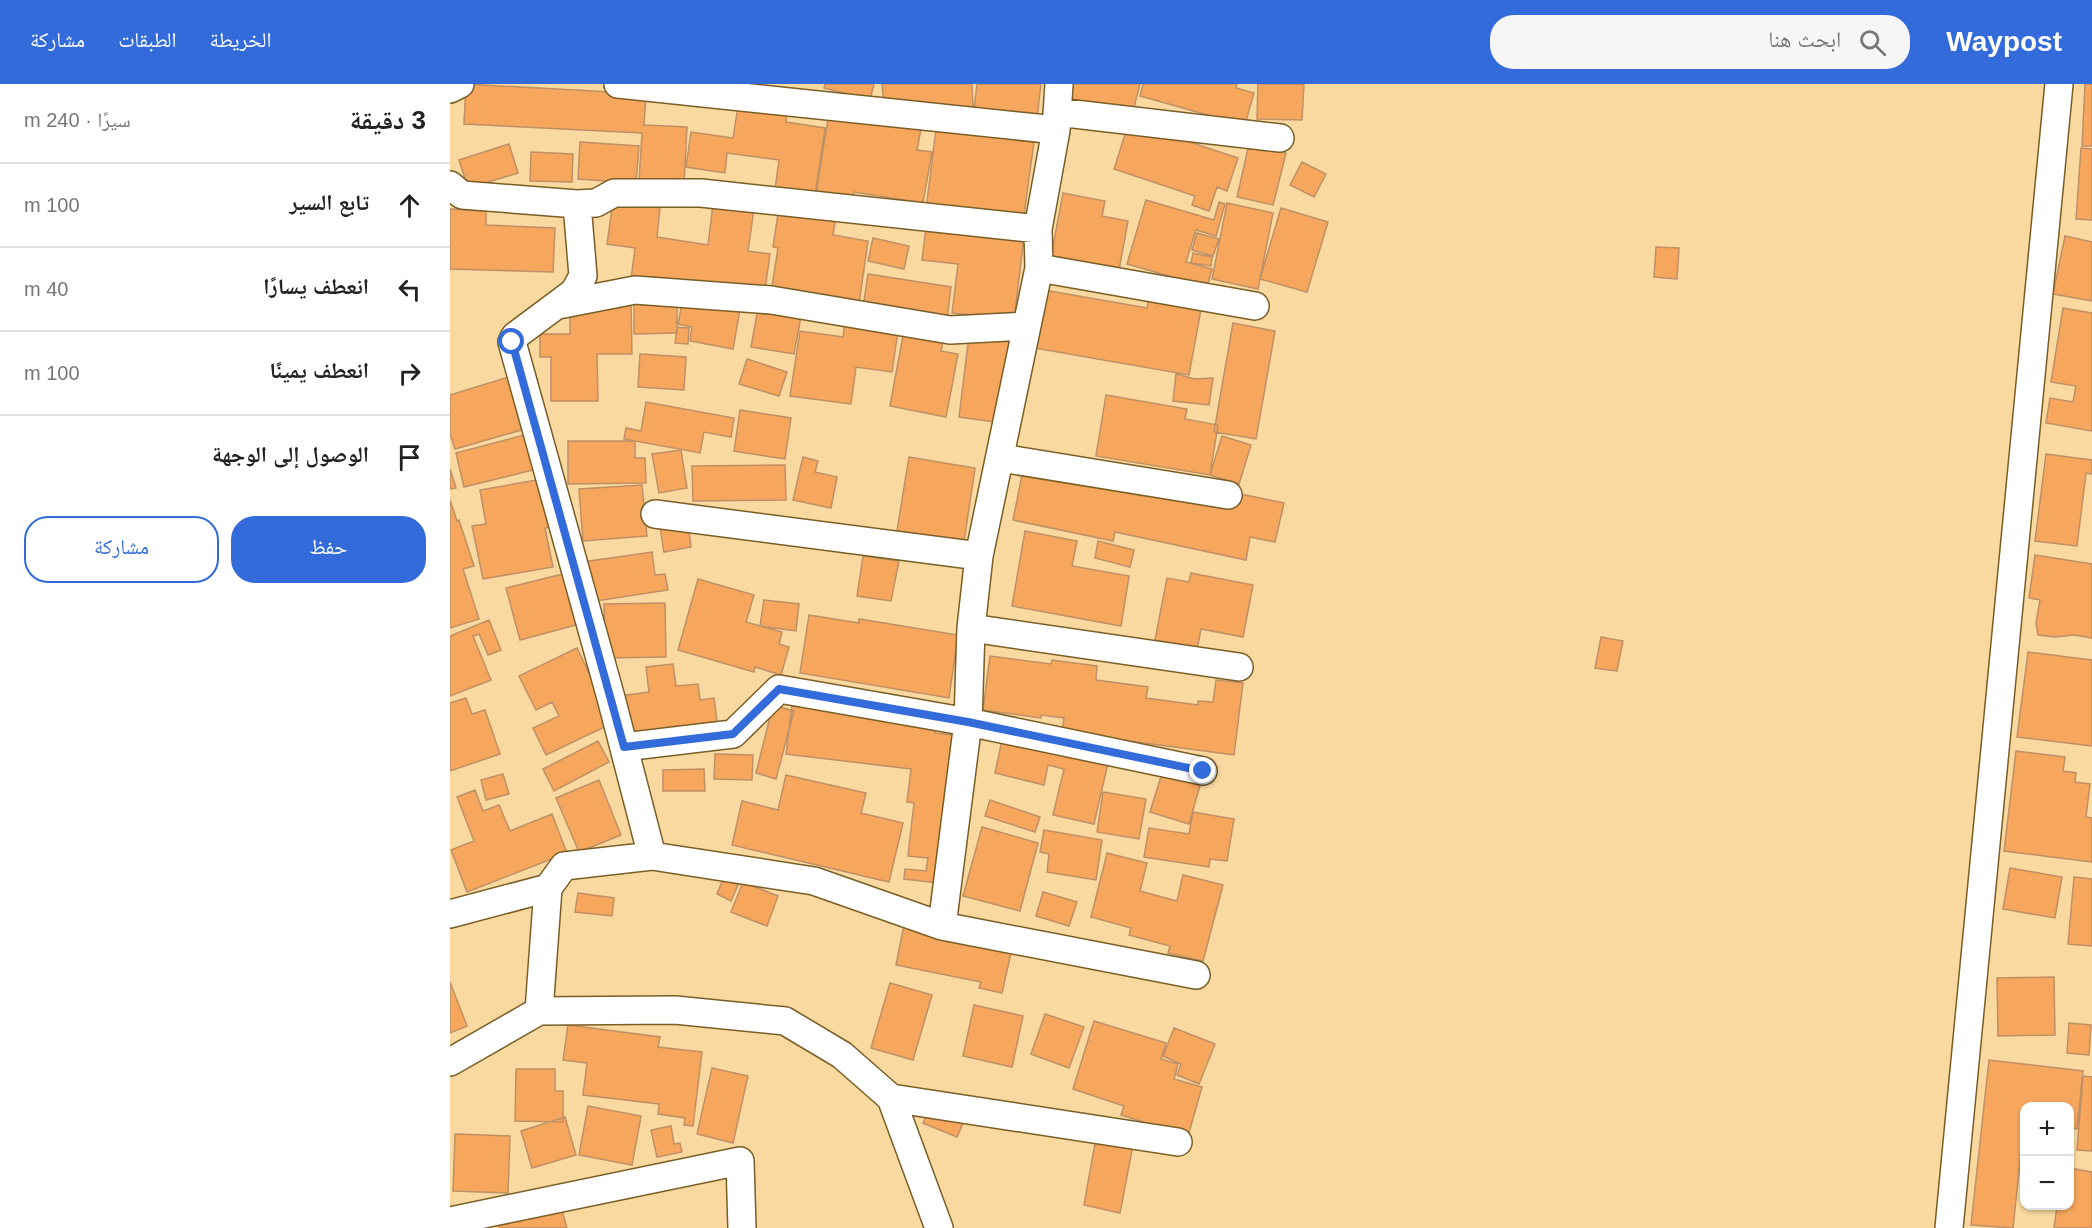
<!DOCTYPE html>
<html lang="ar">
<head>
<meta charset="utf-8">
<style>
	body { margin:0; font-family:Arial,"Noto Naskh Arabic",sans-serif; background:#f6f6f6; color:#222; direction:rtl }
	.controls { position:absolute; right:18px; bottom:18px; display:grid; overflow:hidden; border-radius:12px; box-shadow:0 2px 4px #0004 }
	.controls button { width:54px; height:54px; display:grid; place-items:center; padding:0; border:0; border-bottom:2px solid #e0e0e0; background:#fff; color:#222; font:30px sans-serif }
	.stop { position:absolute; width:18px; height:18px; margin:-14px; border:4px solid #336cda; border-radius:50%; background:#fff }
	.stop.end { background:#336cda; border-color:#fff; box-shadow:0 2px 6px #0008 }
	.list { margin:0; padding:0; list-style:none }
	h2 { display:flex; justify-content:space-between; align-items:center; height:78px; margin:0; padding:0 24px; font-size:26px }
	h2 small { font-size:20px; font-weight:400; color:#767676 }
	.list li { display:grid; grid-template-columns:39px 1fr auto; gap:18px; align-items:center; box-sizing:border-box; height:84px; padding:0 24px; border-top:2px solid #e0e0e0 }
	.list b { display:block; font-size:22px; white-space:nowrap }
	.list em { font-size:20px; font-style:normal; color:#767676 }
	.actions { display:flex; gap:12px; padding:18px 24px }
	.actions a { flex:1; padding:14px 0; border:2px solid #336cda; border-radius:24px; text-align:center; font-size:21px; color:#336cda }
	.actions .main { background:#336cda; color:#fff }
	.icon { flex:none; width:33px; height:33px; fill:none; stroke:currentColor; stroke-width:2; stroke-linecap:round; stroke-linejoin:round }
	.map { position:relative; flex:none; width:1642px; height:1144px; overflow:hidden; direction:ltr }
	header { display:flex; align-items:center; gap:36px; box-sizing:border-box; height:84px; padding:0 30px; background:#336cda; color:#fff }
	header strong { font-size:28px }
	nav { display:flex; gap:33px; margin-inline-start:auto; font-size:21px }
	.search { width:420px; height:54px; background:#f6f6f6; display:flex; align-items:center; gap:15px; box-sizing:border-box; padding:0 21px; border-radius:24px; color:#767676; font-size:22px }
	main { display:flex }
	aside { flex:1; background:#fff }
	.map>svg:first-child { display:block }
	.building { fill:#f6a75d; stroke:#bf8f65; stroke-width:1.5 }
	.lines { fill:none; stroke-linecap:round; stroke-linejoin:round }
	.street-casing { stroke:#7a5e25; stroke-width:30 }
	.street { stroke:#fff; stroke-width:27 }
	.route { stroke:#336cda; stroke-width:8 }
</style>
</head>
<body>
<header>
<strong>Waypost</strong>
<div class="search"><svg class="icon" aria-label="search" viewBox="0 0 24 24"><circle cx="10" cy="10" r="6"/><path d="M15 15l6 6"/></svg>ابحث هنا</div>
<nav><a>الخريطة</a><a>الطبقات</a><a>مشاركة</a></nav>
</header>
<main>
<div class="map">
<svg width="1642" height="1144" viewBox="0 0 1642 1144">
	<rect width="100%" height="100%" fill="#f9d99f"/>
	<!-- building -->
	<path class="building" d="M16 0 196 10 194 41 237 43 234 100 189 97 192 49 14 40Z
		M375 0H424L420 16 374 4Z
		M432 0H522L523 24 434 21Z
		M527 0H591L587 34 524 25Z
		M623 0H690L682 31 619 16Z
		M693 0H787L786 4 804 9 794 44 772 35 690 12Z
		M808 0H854L852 36 807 35Z
		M1635 0H1642V62H1632Z
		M289 16 338 23 336 38 375 44 364 118 324 112 329 76 277 69 275 89 236 83 241 48 283 54Z
		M379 29 471 45 467 66 482 68 473 119 404 108 402 116 366 109Z
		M487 38 585 51 573 138 476 125Z
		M679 38 788 74 777 107 767 103 759 127 742 121 745 112 664 85Z
		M130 58 189 62 186 99 128 95Z
		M59 60 68 89 18 104 9 76Z
		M799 60 836 69 823 121 787 113Z
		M1631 64 1642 65V136L1626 135Z
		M81 68 123 70 122 98 80 97Z
		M852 78 876 90 864 113 840 101Z
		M613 109 655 117 652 132 678 137 669 186 601 173Z
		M696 116 764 136 769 118 775 120 766 152 746 146 736 178 762 185 757 203 677 180Z
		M163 117 210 124 207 153 258 161 263 120 304 125 298 167 320 170 314 213 181 195 185 164 157 160Z
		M777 119 823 129 808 205 762 195Z
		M329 123 386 132 383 151 418 157 408 227 321 209 328 164 323 163Z
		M831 124 878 138 857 208 810 195Z
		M0 125 36 127V141L105 144 103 188 0 185Z
		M477 135 574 153 564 236 502 229 508 180 472 176Z
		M747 149 769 155 763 172 742 166Z
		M1615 152 1642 158V217L1603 210Z
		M423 154 459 162 454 185 418 177Z
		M1206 163 1229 164 1227 195 1204 193Z
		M743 169 762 173 761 182 741 179Z
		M418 190 501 203 497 236 413 223Z
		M594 206 697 224 700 210 752 220 739 291 584 264Z
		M233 214 290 225 283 265 240 257 242 243 228 240Z
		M120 215H181L182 270H147L148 317H101V273H90V250H120Z
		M227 217V249L184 250V218Z
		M309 219 352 227 344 270 301 263Z
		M1613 224 1642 229V347L1596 339 1600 314 1623 318 1626 302 1601 298Z
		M395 239 448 247 442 288 406 283 401 320 340 312 350 247 393 253Z
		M783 239 825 247 806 355 764 348Z
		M227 243 239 244 238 260 225 259Z
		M454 246 494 254 491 267 508 270 496 333 440 322Z
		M519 251 562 256 552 339 509 333Z
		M190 270 236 273 234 306 188 303Z
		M297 275 337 288 329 312 289 300Z
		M726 290 745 295 763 294 759 321 723 317Z
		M65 291 82 343 5 365 0 350V311Z
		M656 311 737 325 735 335 768 341 760 391 646 372Z
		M196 318 284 334 281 353 254 348 250 369 174 355 176 344 191 347Z
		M290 326 341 334 335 375 284 367Z
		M78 350 87 385 14 403 6 369Z
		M772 352 801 361 789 400 760 391Z
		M118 357H185V374H195L196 399 118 400Z
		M231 366 237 404 209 409 202 370Z
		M1596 370 1642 376V390L1636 389 1627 462 1585 457Z
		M353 373 368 377 365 388 387 393 381 424 343 416Z
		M459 373 525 384 514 458 447 447Z
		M335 381 336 416 243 417 242 382Z
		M574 381 778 424 781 408 834 419 825 458 800 453 796 476 665 448 663 457 563 436Z
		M0 385 6 404 0 405Z
		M92 395 101 443 95 444 103 483 33 495 22 442 36 440 30 406Z
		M192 401 197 452 133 457 129 405Z
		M0 416 7 437 9 436 24 482 13 485 29 535 0 544Z
		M238 439 241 463 214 468 210 443Z
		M575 447 627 457 622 482 679 492 671 542 562 522Z
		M648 457 684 466 680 483 645 474Z
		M202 468 205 491 215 490 218 506 140 518 133 478Z
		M1585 471 1642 480V554L1624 551 1605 553 1588 551 1586 539 1590 516 1579 514Z
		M413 472 449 477 441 517 407 512Z
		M741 489 803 501 793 553 751 545 747 565 705 556 717 494 739 498Z
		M113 490 126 541 70 556 56 504Z
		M248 495 304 511 296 538 332 548 329 560 339 563 331 591 305 583 304 588 228 566Z
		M314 516 349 520 346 547 310 542Z
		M215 519 216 573 155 574 154 520Z
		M359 531 409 539V535L508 551 499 614 350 589Z
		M39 536 51 566 38 571 29 550 23 552 41 596 0 612V552Z
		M1151 553 1173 557 1167 587 1145 584Z
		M127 564 163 639 96 671 83 644 109 632 102 618 86 626 69 592Z
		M1578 568 1642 576V662L1567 653Z
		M540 572 601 580 602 576 647 582 646 596 698 603 696 614 748 621V617L763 618 766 596 793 599 784 671 612 648 614 634 591 631V634L533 626Z
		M223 580 226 602 248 600 250 616 264 614 268 644 175 656 170 612 199 608 196 583Z
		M16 614 22 630 35 626 50 670 0 687V619Z
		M343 614 487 634 485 649 512 652 496 800 454 795 455 785 476 787 478 774 458 772 464 719 457 718 461 685 336 670Z
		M323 621 344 627 326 695 306 689Z
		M554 647 658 679 644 740 603 731 614 685 598 681 594 701 545 689Z
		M148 657 159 678 104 707 93 685Z
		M1566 667 1615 673 1613 687 1626 689 1625 698 1640 700 1636 733 1642 734V778L1554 767Z
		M265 670 303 671 302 696 264 695Z
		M254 685 255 707H213V686Z
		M713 686 751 698 739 740 700 728Z
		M53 690 59 710 36 716 31 696Z
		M336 691 416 709 411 729 453 739 439 798 282 761 292 717 328 726Z
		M149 696 171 751 129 768 106 714Z
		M25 706 33 727 49 721 60 747 102 730 117 769 17 808 1 766 24 757 7 713Z
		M653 708 696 715 689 755 647 748Z
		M540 716 590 733 585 748 535 732Z
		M743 728 784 735 777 777 760 775 759 783 694 773 699 744 739 750Z
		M532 743 588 759 570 827 513 812Z
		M594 746 652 756 646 796 597 788 599 770 590 768Z
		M657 769 697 779 690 807 727 817 733 791 773 801 753 877 718 869 720 862 679 851 681 844 641 833Z
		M1560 784 1612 793 1605 834 1553 825Z
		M1624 793 1642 795V862L1618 860Z
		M273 795 288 801 281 817 267 810Z
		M293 798 328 812 317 842 281 828Z
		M593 808 627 818 619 842 586 832Z
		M128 809 164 814 162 832 125 828Z
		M456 831 561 869 552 909 529 904 531 898 446 881Z
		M1604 893 1605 951 1548 952 1547 894Z
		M0 898 17 942 0 949Z
		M440 899 482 911 463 976 421 964Z
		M524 921 573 932 562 983 513 972Z
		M595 930 634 943 619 984 581 970Z
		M644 937 716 959 711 975 728 980 724 995 752 1003 738 1052 671 1031 674 1022 623 1005Z
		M1619 939 1641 941 1639 971 1617 969Z
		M118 941 210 953 208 963 252 968 243 1042 234 1041 235 1034 208 1030 209 1020 133 1011 137 979 113 976Z
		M724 944 765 960 749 1000 727 991 731 980 713 972Z
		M1539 976 1633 987 1627 1045 1620 1044V1022H1574V1041L1563 1144 1521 1141Z
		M262 984 298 992 283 1059 247 1050Z
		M66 985H105V1007H113V1038L65 1037Z
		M1633 992 1642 993V1067L1627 1066Z
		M138 1022 191 1032 182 1081 129 1071Z
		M480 1023 514 1037 507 1053 473 1039Z
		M115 1033 126 1071 82 1084 71 1047Z
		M221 1042 224 1060 230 1059 232 1068 207 1073 201 1046Z
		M5 1050 60 1052 58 1109 3 1107Z
		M646 1054 683 1061 670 1129 634 1121Z
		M1620 1084 1642 1088V1144H1604L1607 1122H1620Z
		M111 1123 117 1144H50L48 1140Z"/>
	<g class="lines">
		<defs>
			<path id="street" d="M168 0 606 46
				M0 5 10 0
				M607 28 830 54
				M0 101 12 111 127 120
				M589 184 805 222
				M108 221 185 206 321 216 500 246 576 242
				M551 374 778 411
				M205 430 529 472
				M521 544 789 583
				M174 663 283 650 329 605 518 638 753 687
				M202 772 161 614 62 258 65 252 124 208 133 192 127 120 146 119 164 109H251L588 145
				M0 830 98 804
				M492 842 518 638 521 544 529 472 589 184 588 145 606 46 609 0
				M0 978 89 927
				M441 1014 489 1144
				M728 1058 441 1014 392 971 335 937 225 926 89 927 98 804 114 782 202 772 364 797 492 842 746 891
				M0 1137 290 1077 292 1144
				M1499 1144 1609 0"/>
		</defs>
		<!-- street casing -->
		<use href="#street" class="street-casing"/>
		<!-- street -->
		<use href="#street" class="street"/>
	</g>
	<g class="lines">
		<!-- route -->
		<path class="route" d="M62 258 174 663 283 650 329 605 518 638 753 687"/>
	</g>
</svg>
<div class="controls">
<button>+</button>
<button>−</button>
</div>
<div class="stop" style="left:62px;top:258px"></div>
<div class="stop end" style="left:753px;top:687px"></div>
</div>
<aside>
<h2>3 دقيقة<small>سيرًا · 240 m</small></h2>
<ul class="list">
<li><svg class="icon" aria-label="ahead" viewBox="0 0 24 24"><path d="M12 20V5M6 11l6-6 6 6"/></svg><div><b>تابع السير</b></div><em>100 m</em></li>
<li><svg class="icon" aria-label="left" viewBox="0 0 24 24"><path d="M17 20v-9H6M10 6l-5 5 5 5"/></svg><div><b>انعطف يسارًا</b></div><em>40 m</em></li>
<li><svg class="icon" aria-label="right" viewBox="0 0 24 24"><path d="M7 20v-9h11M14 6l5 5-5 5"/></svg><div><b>انعطف يمينًا</b></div><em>100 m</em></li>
<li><svg class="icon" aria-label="arrive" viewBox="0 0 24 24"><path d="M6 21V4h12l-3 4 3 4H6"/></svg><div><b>الوصول إلى الوجهة</b></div></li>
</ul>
<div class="actions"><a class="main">حفظ</a><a>مشاركة</a></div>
</aside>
</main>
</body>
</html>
